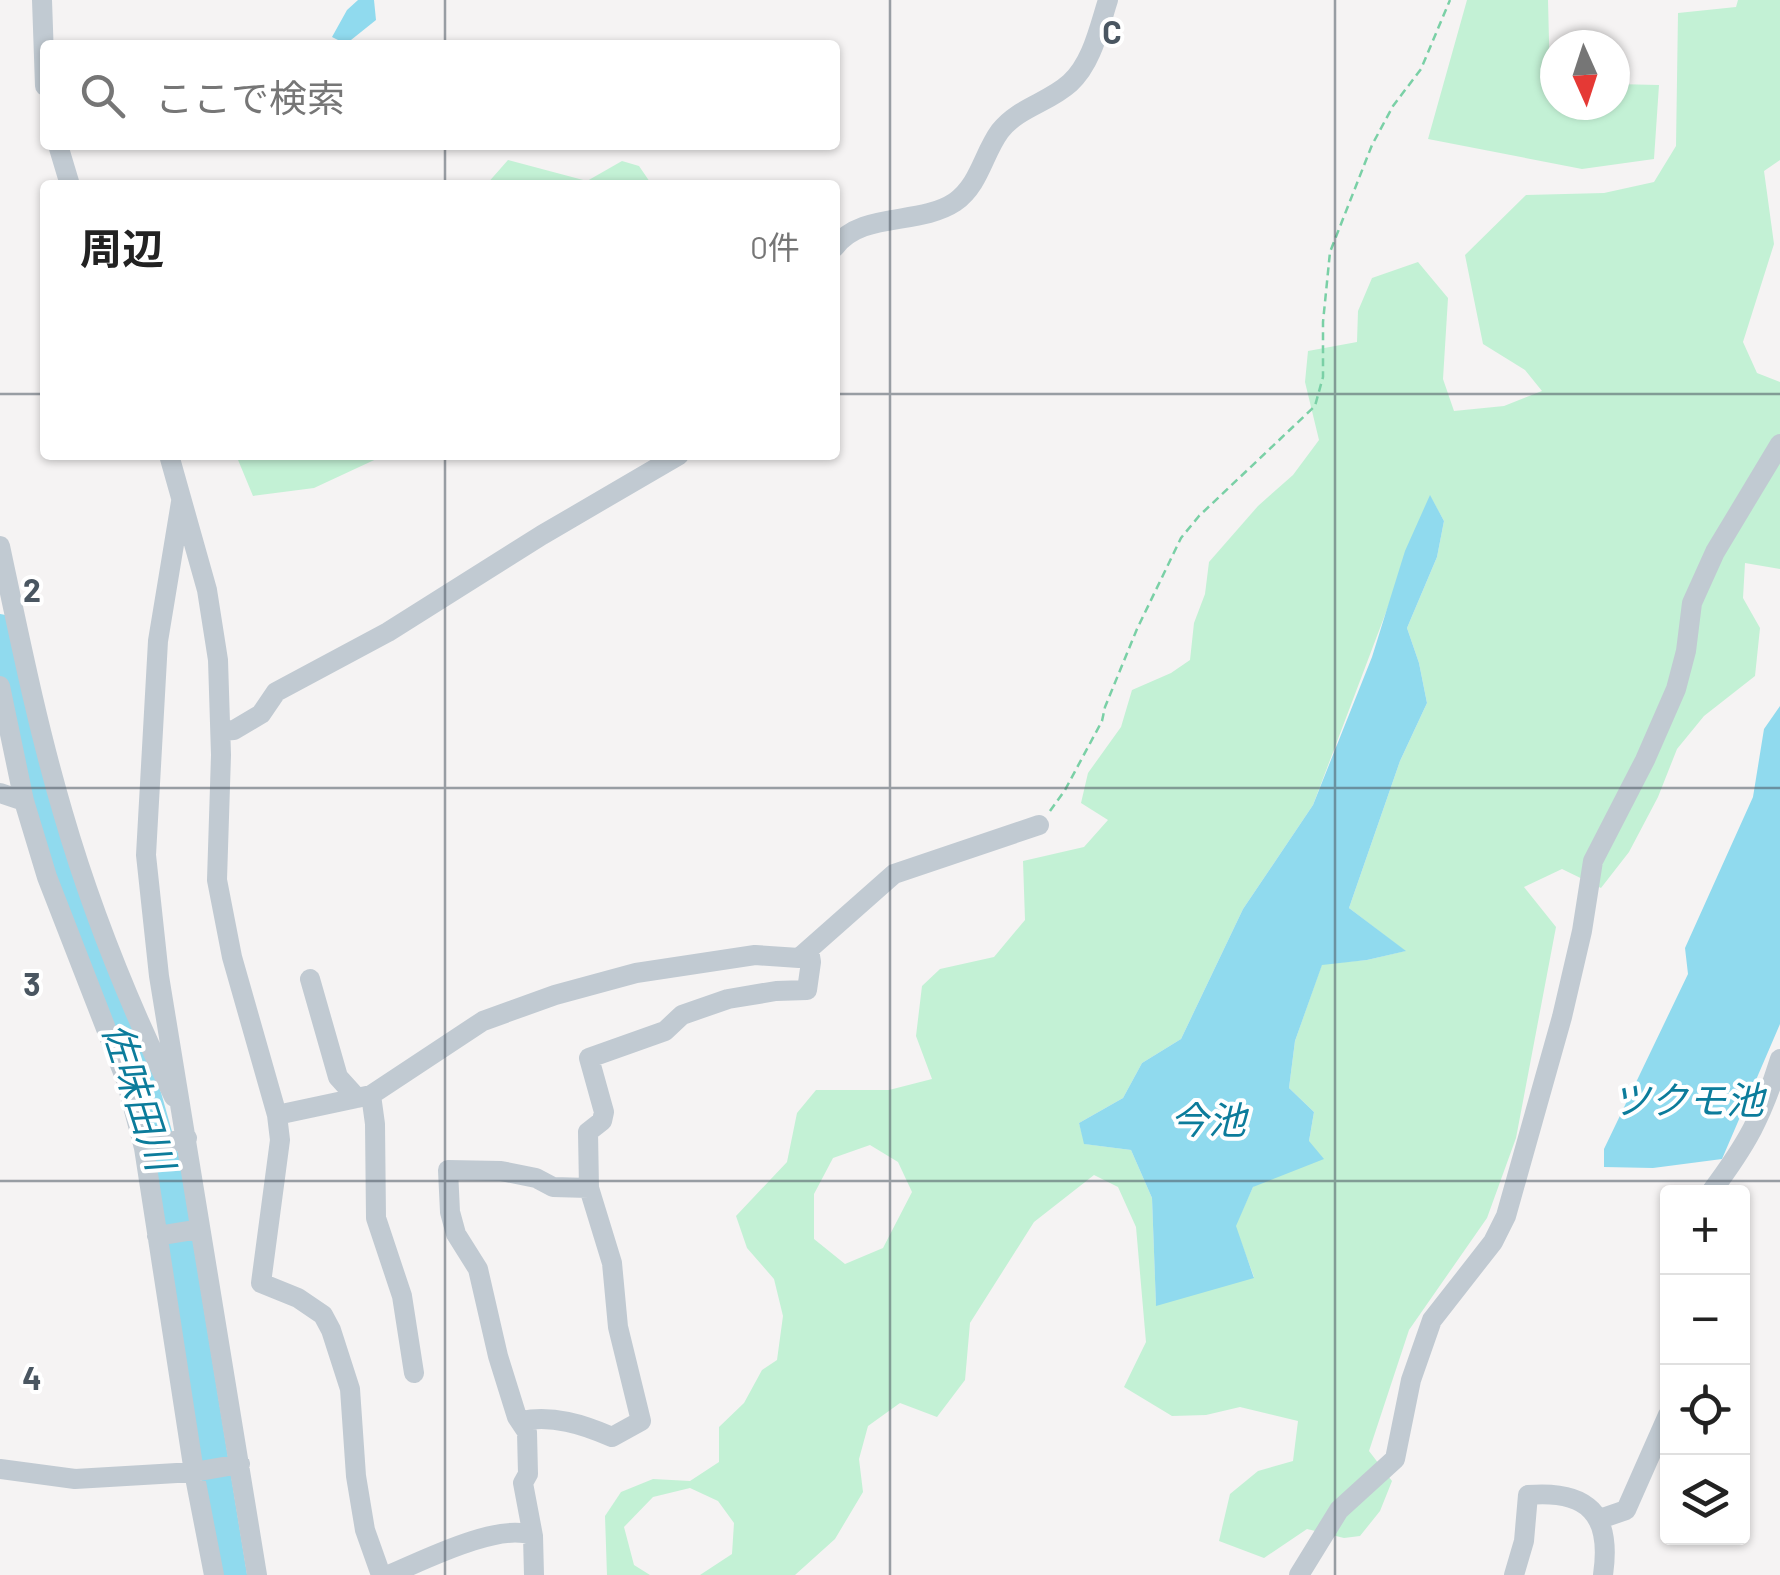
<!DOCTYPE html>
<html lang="ja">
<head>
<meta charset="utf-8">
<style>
	body { margin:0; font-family:Barlow,"Noto Sans JP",sans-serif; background:#f6f6f6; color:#222 }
	.controls { position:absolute; right:30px; bottom:30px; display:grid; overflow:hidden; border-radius:10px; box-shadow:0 2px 8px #0004 }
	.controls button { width:90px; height:90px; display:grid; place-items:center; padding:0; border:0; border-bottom:2px solid #e0e0e0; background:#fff; color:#222; font:50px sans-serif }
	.compass { position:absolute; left:1540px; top:30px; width:90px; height:90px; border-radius:50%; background:#fff; box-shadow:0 2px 8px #0004; rotate:177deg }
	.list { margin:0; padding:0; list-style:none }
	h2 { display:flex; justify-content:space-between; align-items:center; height:130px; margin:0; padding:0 40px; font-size:42px }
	h2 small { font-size:32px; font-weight:400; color:#767676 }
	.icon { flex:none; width:55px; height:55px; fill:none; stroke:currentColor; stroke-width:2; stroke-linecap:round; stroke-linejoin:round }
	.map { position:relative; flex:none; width:1780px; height:1575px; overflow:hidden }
	.search { position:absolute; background:#fff; box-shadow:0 2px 8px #0004; left:40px; top:40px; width:800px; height:110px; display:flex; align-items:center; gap:25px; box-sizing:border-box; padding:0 35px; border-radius:10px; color:#767676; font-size:38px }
	.panel { position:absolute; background:#fff; box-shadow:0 2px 8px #0004; left:40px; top:180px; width:800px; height:280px; border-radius:10px }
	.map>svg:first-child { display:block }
	.green { fill:#c3f1d5; fill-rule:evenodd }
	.water { fill:#90daee }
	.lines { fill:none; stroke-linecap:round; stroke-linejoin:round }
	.river { stroke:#90daee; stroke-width:30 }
	.path { stroke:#7ad0a6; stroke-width:2.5; stroke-dasharray:8 5; stroke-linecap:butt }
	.minor { stroke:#c1cad2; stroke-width:20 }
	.grid { fill:none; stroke:#4a5661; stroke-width:2.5; stroke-opacity:0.55 }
	.labels { text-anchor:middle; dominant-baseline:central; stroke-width:8; stroke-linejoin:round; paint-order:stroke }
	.water-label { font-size:38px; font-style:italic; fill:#0c7c9b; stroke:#fff }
	.grid-label { font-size:32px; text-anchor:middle; font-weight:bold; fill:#4a5661; stroke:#fff; stroke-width:8; stroke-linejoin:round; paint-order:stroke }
</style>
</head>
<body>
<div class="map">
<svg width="1780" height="1575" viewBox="0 0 1780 1575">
	<rect width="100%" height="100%" fill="#f5f3f3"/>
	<!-- green -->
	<path class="green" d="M1467 0H1548L1550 82 1555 83V105H1615V84L1659 85 1654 159 1582 169 1428 139Z
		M1738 0H1780V160L1764 171 1774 244 1743 342 1757 373 1780 382V569L1745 563 1743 598 1760 628 1755 676 1704 716 1677 749 1658 797 1629 852 1601 888 1562 869 1524 887 1556 927 1516 1138 1487 1218 1409 1330 1369 1451 1392 1481 1380 1511 1360 1536 1344 1538 1307 1529 1264 1558 1219 1541 1230 1494 1258 1471 1293 1461 1298 1421 1240 1407 1206 1415 1172 1416 1124 1387 1146 1342 1136 1227 1118 1187 1094 1175 1034 1222 970 1323 965 1380 937 1417 900 1403 868 1426 859 1459 863 1492 835 1539 795 1575H700L732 1554 734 1523 718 1501 690 1488 653 1497 624 1527 634 1565 650 1575H607L605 1516 621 1492 653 1479 690 1481 719 1462V1427L744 1403 762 1370 777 1360 783 1316 774 1279 747 1248 736 1216 787 1162 797 1113 816 1090H889L932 1079 916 1036 922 986 940 969 994 957 1025 920 1023 861 1084 847 1108 820 1081 803 1088 773 1121 727 1132 690 1171 673 1190 660 1194 623 1205 594 1209 562 1258 506 1293 475 1319 440 1305 382 1308 351 1357 342 1358 311 1372 278 1418 262 1448 298 1443 379 1454 411 1504 406 1542 391 1525 370 1483 344 1465 255 1526 195 1604 193 1654 182 1676 146 1678 13 1736 7ZM1430 496 1444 521 1437 557 1407 628 1419 663 1427 703 1400 761 1349 908 1405 951 1367 960 1322 964 1295 1041 1289 1088 1314 1112 1309 1141 1253 1187 1235 1226 1254 1277 1156 1305 1152 1198 1131 1150 1085 1144 1079 1123 1123 1098 1142 1063 1181 1039 1243 909 1313 805ZM870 1145 898 1162 912 1192 883 1248 845 1264 814 1239V1194L833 1158Z
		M508 160 587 181 622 161 639 166 652 185H486Z
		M236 455H385L314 488 253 496Z"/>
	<!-- water -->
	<path class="water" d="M358 0H374L376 20 346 44 332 37 347 10Z
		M1430 495 1444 521 1437 557 1407 628 1419 663 1427 703 1400 761 1349 908 1406 951 1367 960 1322 965 1295 1041 1289 1088 1314 1112 1309 1141 1324 1159 1253 1187 1236 1226 1254 1278 1156 1306 1152 1198 1131 1150 1084 1144 1079 1123 1123 1098 1142 1063 1181 1039 1243 909 1313 805 1372 657 1405 551Z
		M1780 706V1024L1722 1159 1653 1168 1604 1167V1149L1688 974 1685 948 1753 797 1764 729Z"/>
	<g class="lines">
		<!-- river -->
		<path class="river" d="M0 629 25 752 39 802 147 1098 165 1162 232 1575"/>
		<!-- path -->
		<path class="path" d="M1050 811 1065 790 1102 721 1105 707 1137 629 1181 538 1199 516 1315 406 1323 377V322L1330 252 1372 145 1393 106 1421 69 1450 0"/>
		<!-- minor -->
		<path class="minor" d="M42 0 45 86
			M58 145 70 185
			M835 247C861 211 919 226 955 202 980 184 983 154 1000 131 1019 107 1048 103 1070 83 1092 63 1099 28 1108 0
			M169 455 207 590 218 660 221 755 217 880 232 957 277 1115 280 1140 261 1283 298 1298 323 1315 331 1330 350 1389 356 1476 365 1530 381 1575
			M181 502 158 641 146 855 159 976 257 1575
			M0 546C19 635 37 725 63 813 91 910 130 1006 174 1097
			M0 686 24 801
			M221 731 234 730 261 714 276 692 388 632 542 535 679 455
			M0 793 24 801 47 877 126 1080 144 1148 194 1472 214 1575
			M310 979 338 1077 357 1098
			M371 1095 375 1124 376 1218 402 1296 414 1373
			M277 1115 371 1095 483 1021 555 995 636 973 755 955 799 958 894 874 1039 825
			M144 1148 187 1138
			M1711 1192C1747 1144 1762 1117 1780 1059
			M157 1236 200 1229
			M521 1421C553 1415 582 1424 612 1437L641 1421 618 1327 612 1263 589 1188 588 1132 602 1121 604 1112 589 1058 665 1031 682 1015 728 999 776 991 807 990 811 962 809 950
			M0 1469 75 1479 194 1472 240 1464
			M1600 1519 1626 1510 1668 1415
			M389 1575C422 1561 501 1521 533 1536
			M534 1575 533 1536 523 1483 528 1474 527 1432 517 1417 498 1356 478 1269 456 1234 450 1212 448 1170 501 1171 536 1178 553 1187 589 1188
			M1299 1575 1339 1510 1395 1459 1411 1380 1432 1320 1493 1242 1506 1216 1562 1017 1582 931 1593 861 1645 760 1676 689 1686 651 1692 603 1715 552 1780 444
			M1514 1575 1524 1541 1528 1495C1588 1490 1612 1514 1603 1575"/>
	</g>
	<!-- grid -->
	<path class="grid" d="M445 0V45M890 0V1575M1335 0V1575M445 145V185M0 394H45M835 394H1780M445 455V1575M0 788H1780M0 1181H1780"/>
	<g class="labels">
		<!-- water labels -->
		<g class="water-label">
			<text transform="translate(140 1096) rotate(72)">佐味田川</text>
			<text x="1688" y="1099">ツクモ池</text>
			<text x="1208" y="1119">今池</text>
		</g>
	</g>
	<g class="grid-label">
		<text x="1112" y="44">C</text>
		<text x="32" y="602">2</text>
		<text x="32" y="996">3</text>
		<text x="32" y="1390">4</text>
	</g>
</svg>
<div class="controls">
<button>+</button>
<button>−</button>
<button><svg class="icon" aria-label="locate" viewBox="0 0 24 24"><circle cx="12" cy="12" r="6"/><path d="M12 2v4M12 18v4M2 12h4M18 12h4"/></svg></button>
<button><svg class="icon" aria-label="layers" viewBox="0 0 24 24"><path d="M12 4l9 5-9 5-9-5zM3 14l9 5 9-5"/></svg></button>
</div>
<svg class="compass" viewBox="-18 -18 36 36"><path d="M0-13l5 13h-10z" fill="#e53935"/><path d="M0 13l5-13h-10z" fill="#767676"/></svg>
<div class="search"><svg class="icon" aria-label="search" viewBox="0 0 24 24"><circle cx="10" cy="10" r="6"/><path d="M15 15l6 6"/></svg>ここで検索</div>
<section class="panel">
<h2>周辺<small>0件</small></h2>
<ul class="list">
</ul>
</section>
</div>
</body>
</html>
